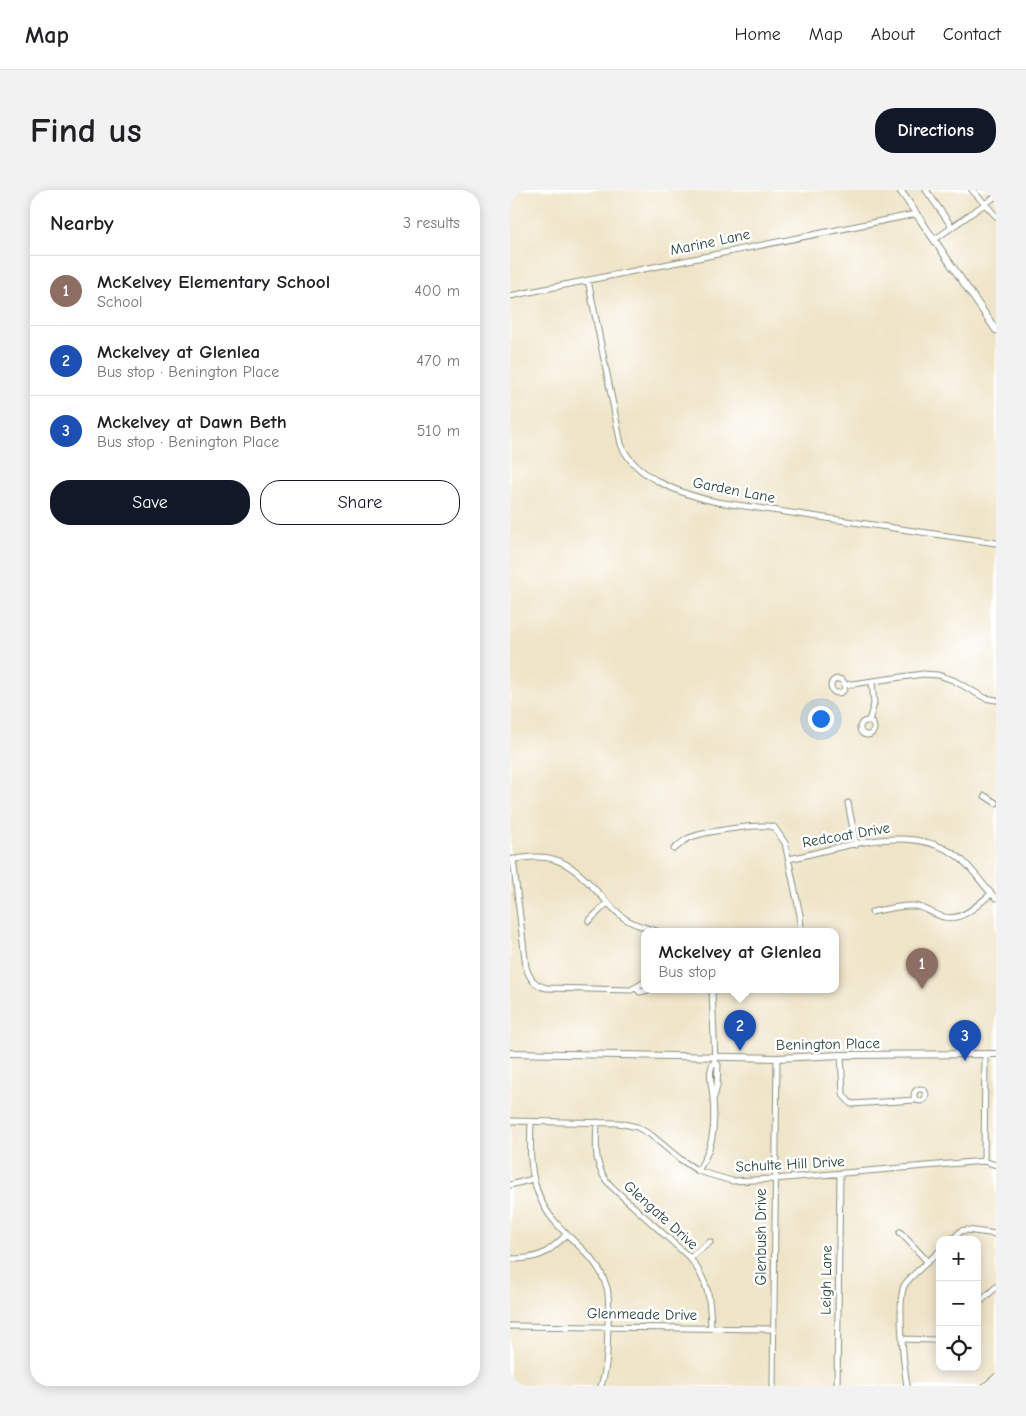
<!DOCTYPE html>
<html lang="en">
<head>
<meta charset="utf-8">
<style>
	body { margin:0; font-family:"Comic Neue",sans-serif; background:#f2f2f2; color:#202124 }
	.controls { position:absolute; right:15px; bottom:15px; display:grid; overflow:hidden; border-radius:10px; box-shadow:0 2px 12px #0003 }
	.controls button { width:45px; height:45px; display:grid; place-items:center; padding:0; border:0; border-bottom:1px solid #e0e0e0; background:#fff; color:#202124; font:25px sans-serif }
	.you { position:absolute; left:310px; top:528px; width:18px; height:18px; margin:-12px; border:4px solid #fff; border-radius:50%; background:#1a73e8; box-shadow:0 0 0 8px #1a73e833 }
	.badge { display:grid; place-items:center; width:32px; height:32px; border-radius:50%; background:#111827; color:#fff; font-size:16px; font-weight:700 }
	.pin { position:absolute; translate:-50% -41px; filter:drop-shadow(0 1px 2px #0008) }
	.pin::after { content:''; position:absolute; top:26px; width:18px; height:15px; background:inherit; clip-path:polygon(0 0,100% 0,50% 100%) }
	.popup { position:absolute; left:131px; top:738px; width:198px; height:65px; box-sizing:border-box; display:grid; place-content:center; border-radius:10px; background:#fff; filter:drop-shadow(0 1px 4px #0005); font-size:16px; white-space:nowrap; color:#757577 }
	.popup b { font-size:19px; color:#202124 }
	.popup::after { content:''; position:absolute; left:50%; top:100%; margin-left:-10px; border:10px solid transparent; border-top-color:#fff }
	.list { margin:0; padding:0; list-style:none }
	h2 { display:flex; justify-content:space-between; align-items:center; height:65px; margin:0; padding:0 20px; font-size:21px }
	h2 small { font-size:16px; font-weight:400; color:#757577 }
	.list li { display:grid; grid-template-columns:32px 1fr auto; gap:15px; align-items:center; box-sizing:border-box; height:70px; padding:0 20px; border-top:1px solid #e0e0e0 }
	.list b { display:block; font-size:19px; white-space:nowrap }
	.list p { margin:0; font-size:16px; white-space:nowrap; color:#757577 }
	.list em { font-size:16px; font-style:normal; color:#757577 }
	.actions { display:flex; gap:10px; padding:15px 20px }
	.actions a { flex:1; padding:11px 0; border:1px solid #111827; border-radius:20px; text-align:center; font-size:18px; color:#111827 }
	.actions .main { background:#111827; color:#fff }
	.icon { flex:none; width:28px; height:28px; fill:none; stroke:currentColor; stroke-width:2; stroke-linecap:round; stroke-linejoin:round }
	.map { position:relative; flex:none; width:486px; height:1196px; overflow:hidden; border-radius:20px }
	header { display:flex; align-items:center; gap:30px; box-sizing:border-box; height:70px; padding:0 25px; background:#fff; border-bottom:1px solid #e0e0e0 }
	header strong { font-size:24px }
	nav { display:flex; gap:28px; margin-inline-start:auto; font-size:18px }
	.intro { display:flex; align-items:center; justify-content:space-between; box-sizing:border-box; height:120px; padding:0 30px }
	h1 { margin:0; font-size:35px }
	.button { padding:12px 22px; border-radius:20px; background:#111827; color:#fff; font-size:18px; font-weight:700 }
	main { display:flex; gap:30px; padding:0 30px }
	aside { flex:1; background:#fff; border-radius:20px; box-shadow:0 2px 12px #0003 }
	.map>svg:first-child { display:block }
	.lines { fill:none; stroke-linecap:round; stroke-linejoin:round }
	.minor-casing { stroke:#87907e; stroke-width:7 }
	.major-casing { stroke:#87907e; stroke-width:8 }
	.minor { stroke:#fff; stroke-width:5 }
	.major { stroke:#fff; stroke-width:6 }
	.labels { text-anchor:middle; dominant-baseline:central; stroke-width:5; stroke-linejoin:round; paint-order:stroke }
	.street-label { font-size:15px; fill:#1f3d34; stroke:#fff }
</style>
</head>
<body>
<header>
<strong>Map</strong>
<nav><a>Home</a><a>Map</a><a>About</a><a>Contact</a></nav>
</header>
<div class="intro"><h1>Find us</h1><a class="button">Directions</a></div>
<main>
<aside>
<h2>Nearby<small>3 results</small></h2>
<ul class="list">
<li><span class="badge" style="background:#8d6e63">1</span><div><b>McKelvey Elementary School</b><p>School</p></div><em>400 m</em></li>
<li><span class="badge" style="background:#1a4fb4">2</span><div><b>Mckelvey at Glenlea</b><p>Bus stop · Benington Place</p></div><em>470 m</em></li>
<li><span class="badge" style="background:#1a4fb4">3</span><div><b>Mckelvey at Dawn Beth</b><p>Bus stop · Benington Place</p></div><em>510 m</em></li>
</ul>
<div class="actions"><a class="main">Save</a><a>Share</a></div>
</aside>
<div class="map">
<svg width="486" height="1196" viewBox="0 0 486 1196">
	<rect width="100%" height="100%" fill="#fff"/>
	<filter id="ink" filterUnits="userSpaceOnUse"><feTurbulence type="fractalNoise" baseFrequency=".02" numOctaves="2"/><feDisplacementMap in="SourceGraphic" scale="10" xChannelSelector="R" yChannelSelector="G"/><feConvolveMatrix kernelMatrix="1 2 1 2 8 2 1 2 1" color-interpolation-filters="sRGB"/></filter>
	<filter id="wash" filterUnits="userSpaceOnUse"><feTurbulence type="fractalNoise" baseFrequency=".0096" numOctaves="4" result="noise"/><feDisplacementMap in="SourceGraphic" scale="20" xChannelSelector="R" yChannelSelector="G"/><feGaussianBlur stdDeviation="1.12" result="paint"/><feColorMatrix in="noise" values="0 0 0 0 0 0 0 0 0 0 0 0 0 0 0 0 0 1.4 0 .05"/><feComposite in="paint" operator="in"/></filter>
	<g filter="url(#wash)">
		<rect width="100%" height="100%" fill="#efe4c7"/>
	</g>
	<g filter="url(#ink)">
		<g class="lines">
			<defs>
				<path id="minor" d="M416 0 442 37
					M462 0 486 26
					M424 50 486 6
					M78 90 111 254C124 288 174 305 207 312L486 353
					M0 106 406 24
					M321 496a7 7 0 1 1 14 0a7 7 0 1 1-14 0Z
					M335 495 413 484 428 485 443 490 475 508 486 510
					M359 531 364 514 362 492
					M350 538a7 7 0 1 1 14 0a7 7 0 1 1-14 0Z
					M475 606 486 613
					M338 613 346 655
					M164 659C168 656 172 652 177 649 190 642 250 633 264 637L275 653 290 725 291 742
					M3 669 16 777C19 788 25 796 37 798L121 800 135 792
					M279 669C331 658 399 632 447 666 463 677 472 696 486 708
					M0 670C14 668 29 665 43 669 71 676 91 710 114 728 125 736 138 738 150 742
					M362 722C375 719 391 715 404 716 415 717 424 725 434 727 452 732 468 714 481 704
					M79 731 97 713
					M126 798 130 802 138 800
					M202 800 205 871 208 875 207 896 204 907
					M331 865 333 903 334 906 341 914 406 910
					M404 905a6 6 0 1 1 12 0a6 6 0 1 1-12 0Z
					M0 931 109 933 127 937 141 945 170 969 188 981 222 991 264 989 474 971 486 975
					M21 932C20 959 19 985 31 1010 41 1033 61 1047 78 1065 87 1074 93 1085 97 1098 100 1110 98 1123 98 1136 97 1157 98 1176 91 1196
					M87 932C86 958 83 978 102 997L180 1068C199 1093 200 1107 201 1138
					M474 971 475 864
					M188 981C196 968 202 955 203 940 204 930 204 919 203 909 203 897 196 881 205 871
					M0 995 23 989
					M390 1042 418 1072
					M442 1050 451 1041 457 1040 486 1044
					M180 1068 200 1052
					M0 1069C28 1069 36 1065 56 1045
					M467 1115 486 1097
					M0 1136 263 1139
					M393 1149 423 1150 430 1148
					M263 1196 267 868
					M327 1196 330 984
					M397 1196C394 1177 387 1112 394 1096 398 1088 422 1068 430 1061
					M475 1196 486 1187"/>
				<path id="major" d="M390 0 486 140
					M0 863 267 868 331 865 486 864"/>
			</defs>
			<!-- minor casing -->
			<use href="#minor" class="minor-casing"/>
			<!-- major casing -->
			<use href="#major" class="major-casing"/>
			<!-- minor -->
			<use href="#minor" class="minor"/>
			<!-- major -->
			<use href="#major" class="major"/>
		</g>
	</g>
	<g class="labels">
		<!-- street labels -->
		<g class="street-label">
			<text transform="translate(200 52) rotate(-12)">Marine Lane</text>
			<text transform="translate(224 300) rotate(11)">Garden Lane</text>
			<text transform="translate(336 645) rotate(-10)">Redcoat Drive</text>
			<text transform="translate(318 854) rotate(-1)">Benington Place</text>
			<text transform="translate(280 974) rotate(-3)">Schulte Hill Drive</text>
			<text transform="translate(151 1025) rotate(42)">Glengate Drive</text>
			<text transform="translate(251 1047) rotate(-90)">Glenbush Drive</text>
			<text transform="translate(316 1090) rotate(-89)">Leigh Lane</text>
			<text transform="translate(132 1124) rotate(1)">Glenmeade Drive</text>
		</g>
	</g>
</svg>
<div class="controls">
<button>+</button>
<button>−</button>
<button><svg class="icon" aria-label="locate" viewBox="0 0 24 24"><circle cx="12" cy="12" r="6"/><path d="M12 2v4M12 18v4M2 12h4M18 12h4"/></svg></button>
</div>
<div class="you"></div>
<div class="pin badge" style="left:412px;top:799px;background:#8d6e63">1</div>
<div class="pin badge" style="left:230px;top:861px;background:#1a4fb4">2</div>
<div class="popup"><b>Mckelvey at Glenlea</b>Bus stop</div>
<div class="pin badge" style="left:455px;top:871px;background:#1a4fb4">3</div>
</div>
</main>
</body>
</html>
